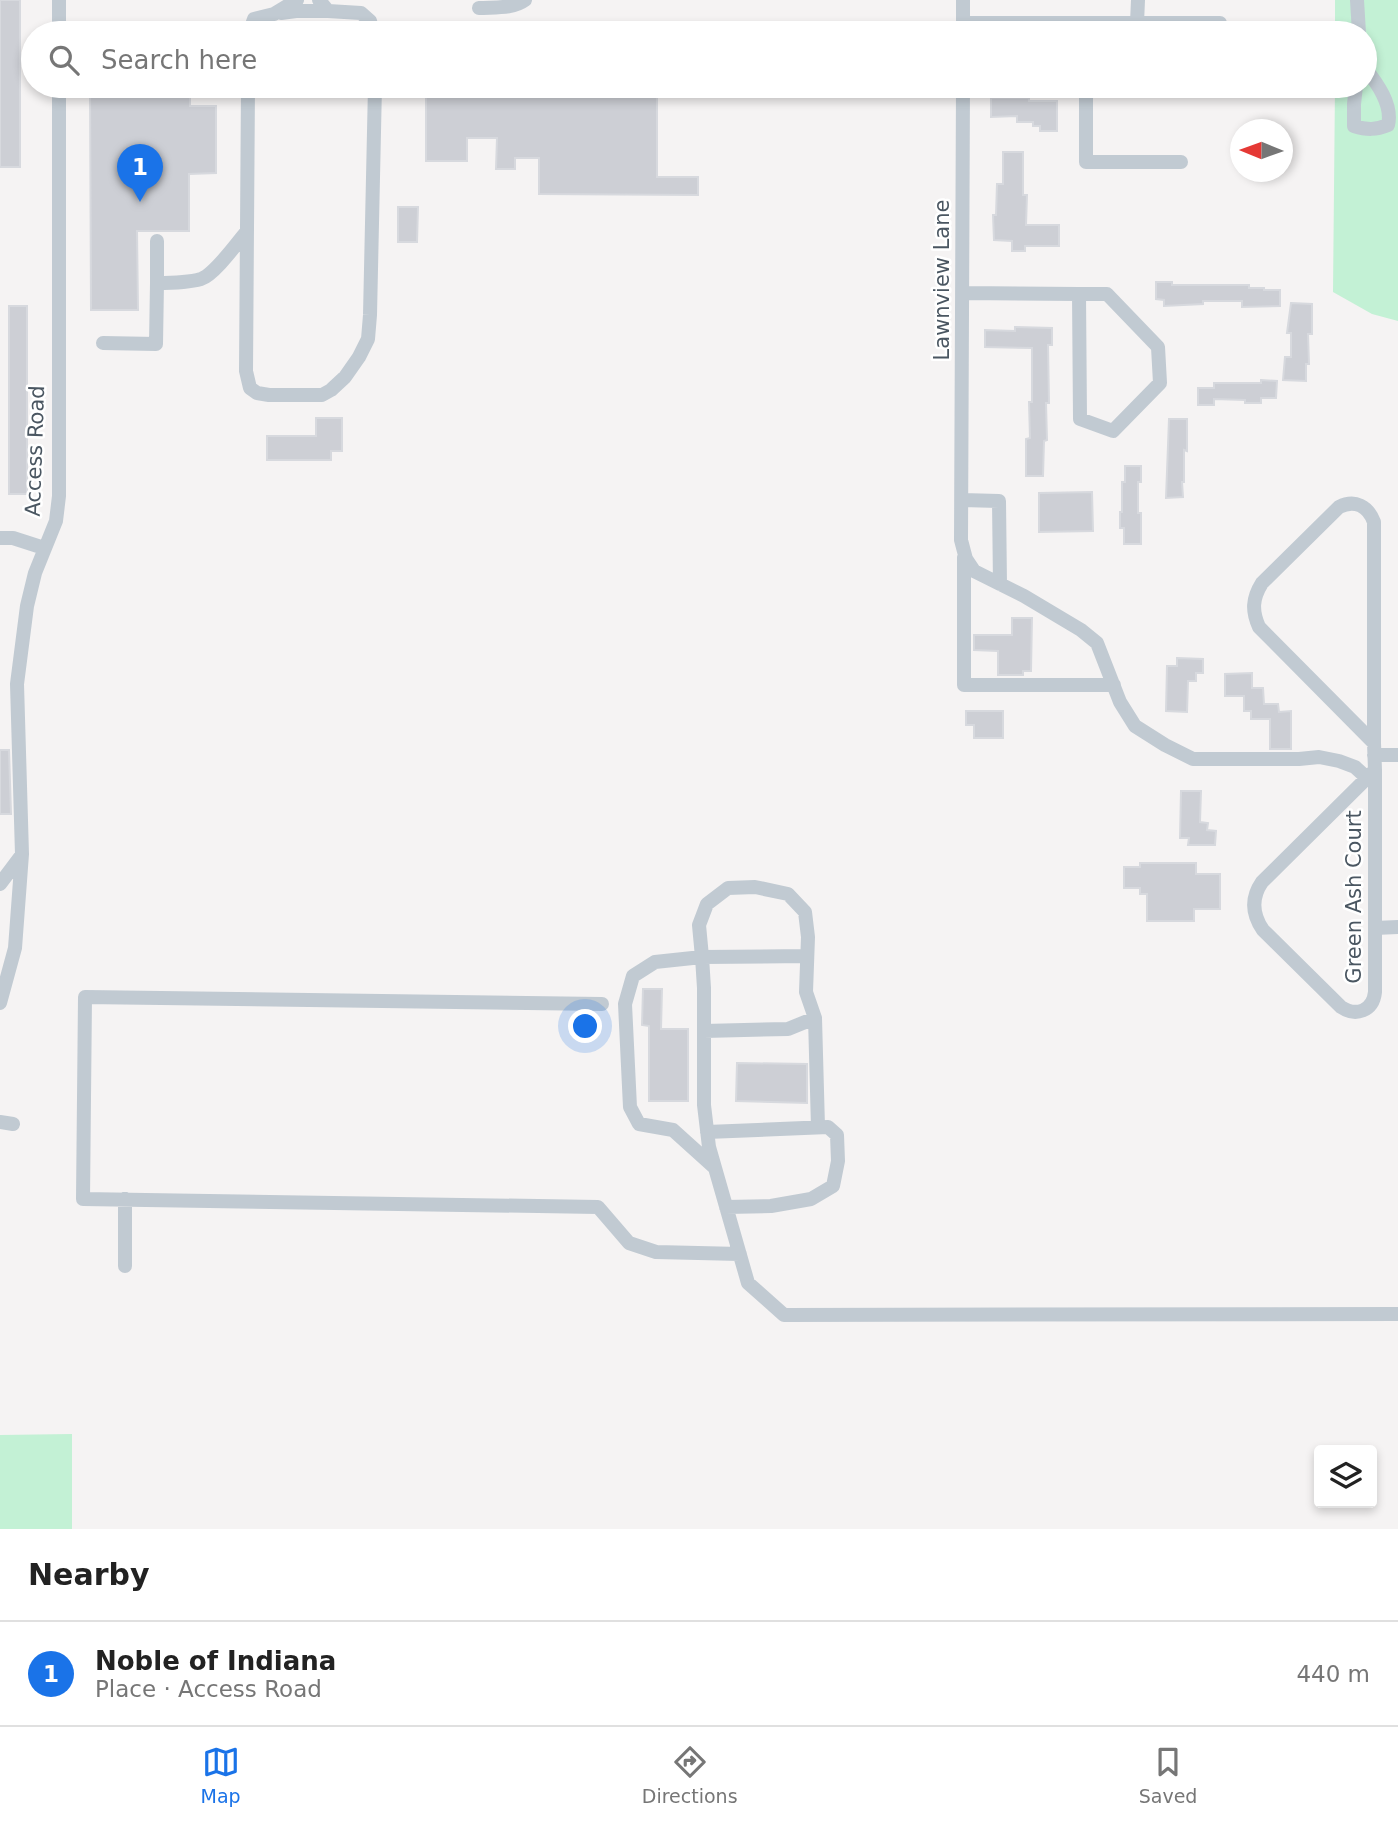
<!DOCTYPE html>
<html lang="en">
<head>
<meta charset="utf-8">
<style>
	body { margin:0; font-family:"DejaVu Sans",sans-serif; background:#f2f2f2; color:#222 }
	.controls { position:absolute; right:21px; bottom:21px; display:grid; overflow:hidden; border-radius:7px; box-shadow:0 4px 10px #0003 }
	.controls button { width:63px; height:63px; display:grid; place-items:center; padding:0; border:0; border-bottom:2px solid #e0e0e0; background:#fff; color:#222; font:35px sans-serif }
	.compass { position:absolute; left:1230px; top:119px; width:63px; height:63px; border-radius:50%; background:#fff; box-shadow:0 4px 10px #0003; rotate:271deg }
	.you { position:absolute; left:586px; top:1027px; width:24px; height:24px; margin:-18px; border:5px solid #fff; border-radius:50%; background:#1a73e8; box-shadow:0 0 0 10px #1a73e833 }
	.badge { display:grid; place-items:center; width:46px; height:46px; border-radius:50%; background:#1a73e8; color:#fff; font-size:23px; font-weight:700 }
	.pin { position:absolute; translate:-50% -58px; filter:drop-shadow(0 2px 4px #0008) }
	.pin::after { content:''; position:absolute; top:37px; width:24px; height:21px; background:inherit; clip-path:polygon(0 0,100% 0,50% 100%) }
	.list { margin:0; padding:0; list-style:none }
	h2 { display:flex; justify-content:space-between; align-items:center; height:91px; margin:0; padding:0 28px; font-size:30px }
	h2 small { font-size:23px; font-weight:400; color:#767676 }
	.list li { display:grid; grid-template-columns:46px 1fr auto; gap:21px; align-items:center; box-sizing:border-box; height:105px; padding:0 28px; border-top:2px solid #e0e0e0 }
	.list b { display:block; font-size:26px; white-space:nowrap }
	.list p { margin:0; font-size:23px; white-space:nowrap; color:#767676 }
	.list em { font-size:23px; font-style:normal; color:#767676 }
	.icon { flex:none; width:38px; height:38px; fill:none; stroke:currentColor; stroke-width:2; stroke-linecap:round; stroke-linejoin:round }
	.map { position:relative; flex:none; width:1398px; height:1529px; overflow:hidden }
	.search { position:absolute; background:#fff; box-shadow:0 4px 10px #0003; left:21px; right:21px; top:21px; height:77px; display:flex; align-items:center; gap:18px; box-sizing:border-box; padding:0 24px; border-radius:38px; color:#767676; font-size:26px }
	.sheet { height:196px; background:#fff }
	nav { display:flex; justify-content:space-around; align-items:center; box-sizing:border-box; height:98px; border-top:2px solid #e0e0e0; background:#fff; font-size:19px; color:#767676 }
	nav a { display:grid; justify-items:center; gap:4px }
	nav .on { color:#1a73e8 }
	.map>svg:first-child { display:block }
	.green { fill:#c3f1d5 }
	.building { fill:#cdcfd5; stroke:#d7d9de; stroke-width:2 }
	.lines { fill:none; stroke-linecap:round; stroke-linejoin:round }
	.minor { stroke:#c1cad2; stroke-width:14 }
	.labels { text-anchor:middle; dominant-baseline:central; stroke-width:5; stroke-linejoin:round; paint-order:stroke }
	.street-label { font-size:21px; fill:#4a5661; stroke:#fff }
</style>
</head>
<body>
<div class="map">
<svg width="1398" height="1529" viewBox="0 0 1398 1529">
	<rect width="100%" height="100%" fill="#f5f3f3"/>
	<!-- green -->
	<path class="green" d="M1335 0H1398V321L1372 314 1333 292 1335 86H1365V33H1335Z
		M72 1434V1529H0V1435Z"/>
	<!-- building -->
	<path class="building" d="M0 0H20V167H0Z
		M90 86H190V106H216V173L189 174V231H137L138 310H91Z
		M426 86H657V177H698V195L539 194V158H515V169H496L497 138H467V161H426Z
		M991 98H1029V101H1057V131H1040V126H1033V122H1017V116L991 117Z
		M1003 152H1023V195H1027L1026 225H1059V246H1025V251H1012V241L994 240 993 215H996L997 184H1003Z
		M398 207H418L417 242H398Z
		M1156 282H1172V285H1249V288H1264V290H1280V306L1242 307V301H1203V304L1164 306V300L1156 299Z
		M1291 303 1312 304V334H1308L1309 364H1306V381L1283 380 1285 357H1291V333H1287Z
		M9 306H27V494H9Z
		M1015 327 1052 328V345H1048L1049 403H1046L1047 440 1044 441 1043 476H1026V439L1030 438 1029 402H1032V348L985 347V330L1015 331Z
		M1261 380 1277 381 1276 398H1261V403H1245V400L1214 399V405H1198V388H1214V383H1261Z
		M316 418H342V451H331V460H267V436H316Z
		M1169 419H1187V451L1184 450V482H1182L1183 497 1166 498Z
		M1125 466H1141V482H1138V513H1141V544H1124V528H1120V512H1122V482H1125Z
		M1092 492 1093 531 1039 532V493Z
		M1012 618H1032L1031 671H1023V675H998V651L974 650V635H1012Z
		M1177 658 1203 659V673H1196V681H1188L1187 712 1166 711 1167 666H1177Z
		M1252 673V688H1263L1264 704H1278L1279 712 1291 711V749H1270V719H1251V711H1244V696H1225V674Z
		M966 711H1003V738H974V725H966Z
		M0 750H9L11 814H0Z
		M1181 791H1201L1200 822 1208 823 1207 830 1216 831 1215 845H1188L1189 838H1180Z
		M1140 863H1196V874H1220V909H1194V921H1147V894H1140V888H1124V867H1140Z
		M643 989H662L661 1029H688V1101H649V1026L642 1025Z
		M737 1063 807 1064V1103L736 1101Z"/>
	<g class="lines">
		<!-- minor -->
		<path class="minor" d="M59 0V33
			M319 0 328 11 361 13 370 21 373 33
			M1357 0 1359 33
			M479 8C495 7 513 9 525 0
			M281 13 296 11H328
			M963 23H1220
			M1137 23 1138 0
			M249 33 254 19 274 14 297 0
			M963 33V0
			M248 86 246 371 250 388 257 393 269 395H322L331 390 345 377 359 357 368 339 370 315 375 86
			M963 86 961 540 966 559 974 571 1024 596 1081 630 1097 643 1120 702 1135 726 1165 745 1193 759H1299L1319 757 1339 761 1355 767 1367 778
			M1086 86V162H1181
			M1356 86 1354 104V126C1367 130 1376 130 1388 125 1393 105 1377 83 1365 68
			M157 283V241
			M963 293 1079 294
			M1079 294H1107L1158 347 1160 383 1113 431 1080 419Z
			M103 343 156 344 157 283C171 283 187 283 201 279 215 274 237 243 247 231
			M962 500 999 501 1000 584
			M0 538H13L44 548
			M964 557V685H1114
			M1374 743 1259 627C1252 611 1252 599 1262 583L1339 507C1355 499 1368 506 1374 522V743L1375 770V992C1373 1011 1356 1017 1341 1007L1263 930C1252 914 1251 898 1262 882L1375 770
			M1374 755H1398
			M0 884 21 856
			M1375 928 1398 927
			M807 956 702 957 699 925 707 904 728 888 755 887 788 894 805 912 808 937 806 992 815 1018 818 1127
			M0 1003 15 948 22 854 17 684 27 606 35 573 56 521 59 496V86
			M602 1004 85 997 83 1199 598 1207 629 1243 656 1252 740 1254
			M704 1031 788 1029 815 1018
			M0 1122 13 1124
			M707 1132 828 1127 837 1135 838 1161 833 1186 811 1199 771 1206 726 1207
			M714 1167 673 1130 639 1124 630 1107 625 1004 633 976 655 962 702 957 704 988V1105L709 1147 748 1283 784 1315 1398 1314
			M125 1266V1199"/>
	</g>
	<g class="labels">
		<!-- street labels -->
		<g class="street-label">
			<text transform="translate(942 280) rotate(-90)">Lawnview Lane</text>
			<text transform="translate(35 451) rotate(-88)">Access Road</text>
			<text transform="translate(1354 897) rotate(-90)">Green Ash Court</text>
		</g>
	</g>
</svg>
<div class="controls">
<button><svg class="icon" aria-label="layers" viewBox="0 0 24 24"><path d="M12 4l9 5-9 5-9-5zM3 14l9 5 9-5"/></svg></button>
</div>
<svg class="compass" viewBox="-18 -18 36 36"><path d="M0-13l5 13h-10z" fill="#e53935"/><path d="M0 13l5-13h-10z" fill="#767676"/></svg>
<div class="you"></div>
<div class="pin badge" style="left:140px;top:202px">1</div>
<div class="search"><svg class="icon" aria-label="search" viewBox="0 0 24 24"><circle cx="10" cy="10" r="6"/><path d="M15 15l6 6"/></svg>Search here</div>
</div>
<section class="sheet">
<h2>Nearby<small></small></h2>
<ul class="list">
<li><span class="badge">1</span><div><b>Noble of Indiana</b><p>Place · Access Road</p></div><em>440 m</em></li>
</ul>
</section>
<nav>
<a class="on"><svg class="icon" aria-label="map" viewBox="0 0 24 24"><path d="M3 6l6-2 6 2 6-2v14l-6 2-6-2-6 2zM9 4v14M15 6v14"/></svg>Map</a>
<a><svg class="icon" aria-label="directions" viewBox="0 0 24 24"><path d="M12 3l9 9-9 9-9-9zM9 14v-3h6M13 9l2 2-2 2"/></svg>Directions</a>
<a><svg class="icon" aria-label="saved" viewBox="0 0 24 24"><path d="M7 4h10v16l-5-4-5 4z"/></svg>Saved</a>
</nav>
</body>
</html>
